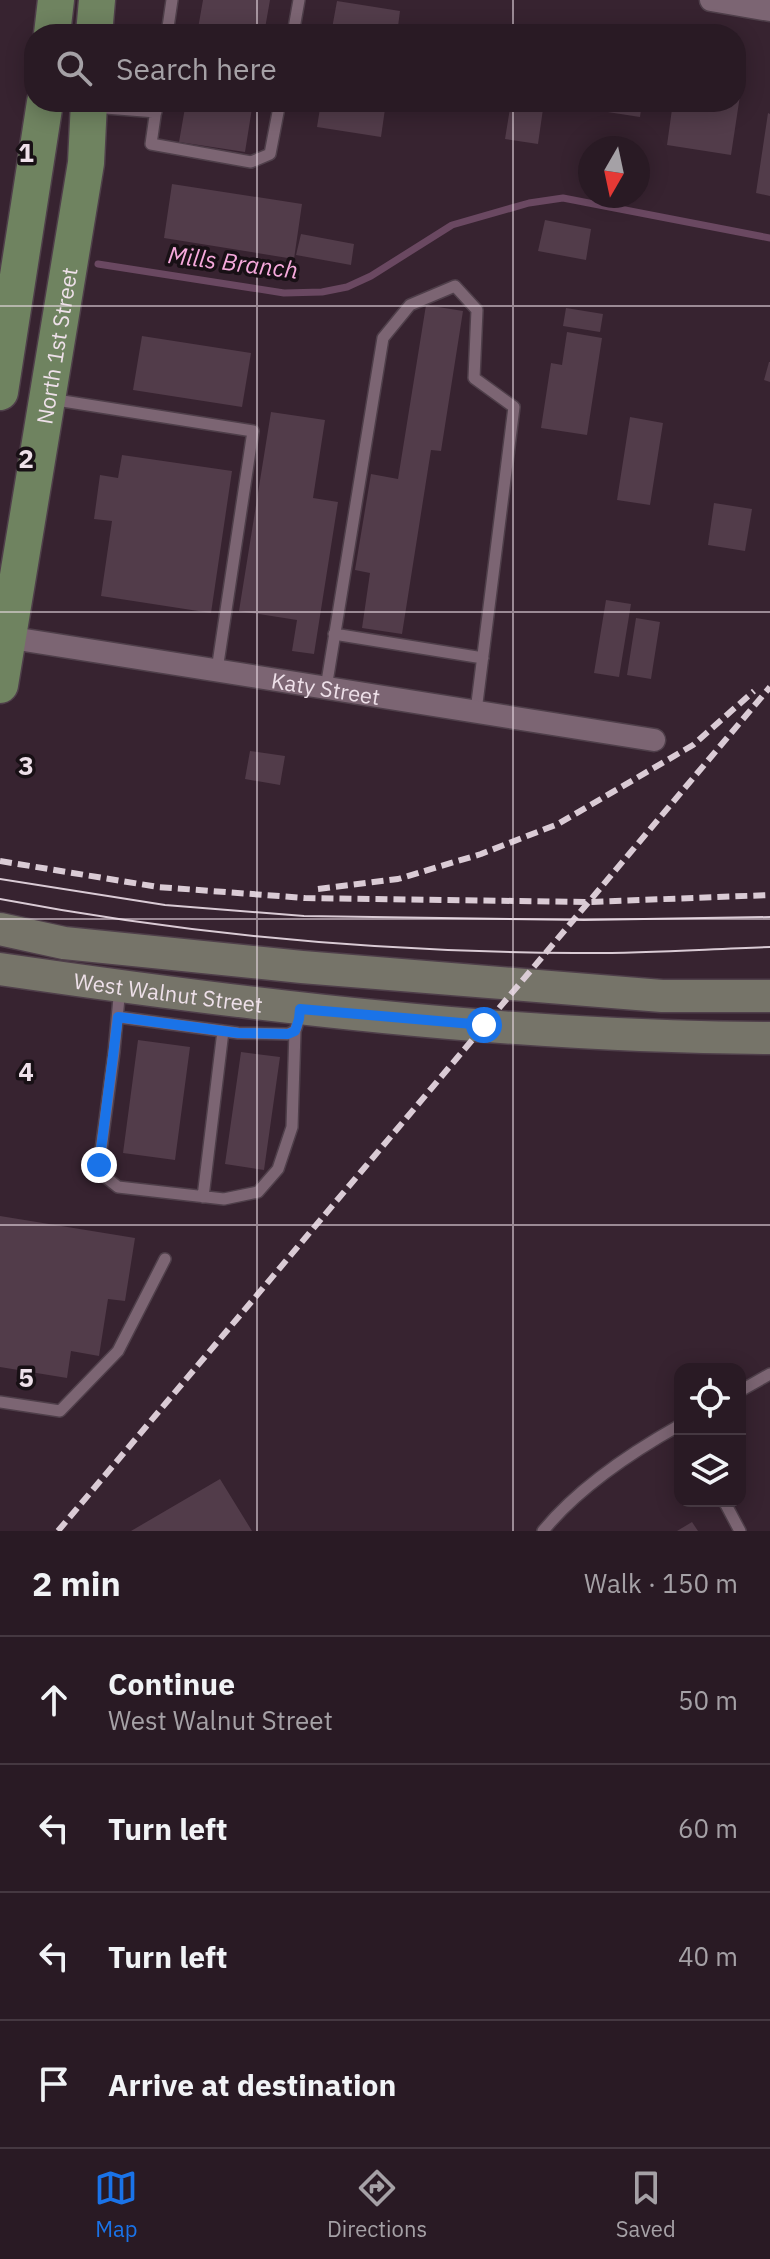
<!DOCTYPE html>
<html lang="en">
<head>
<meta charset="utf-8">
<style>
	body { margin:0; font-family:"IBM Plex Sans",sans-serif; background:#352731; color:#f1f3f6 }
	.controls { position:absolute; right:24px; bottom:24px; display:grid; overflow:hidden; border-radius:16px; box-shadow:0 4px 20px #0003 }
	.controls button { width:72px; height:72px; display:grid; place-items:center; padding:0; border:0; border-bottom:2px solid #453841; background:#291a24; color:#f1f3f6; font:40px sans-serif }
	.compass { position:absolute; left:578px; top:136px; width:72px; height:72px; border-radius:50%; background:#291a24; box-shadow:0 4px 20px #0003; rotate:189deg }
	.stop { position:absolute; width:24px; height:24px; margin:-18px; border:6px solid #1a73e8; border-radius:50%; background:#fff }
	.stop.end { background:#1a73e8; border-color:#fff; box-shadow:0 2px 8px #0008 }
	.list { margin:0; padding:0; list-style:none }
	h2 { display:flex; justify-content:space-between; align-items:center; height:104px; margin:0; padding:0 32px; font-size:34px }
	h2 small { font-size:26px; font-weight:400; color:#a5a1a6 }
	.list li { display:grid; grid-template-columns:52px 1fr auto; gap:24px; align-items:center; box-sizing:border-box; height:128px; padding:0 32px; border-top:2px solid #453841 }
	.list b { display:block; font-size:30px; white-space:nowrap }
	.list p { margin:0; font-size:26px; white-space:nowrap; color:#a5a1a6 }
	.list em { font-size:26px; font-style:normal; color:#a5a1a6 }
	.icon { flex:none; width:44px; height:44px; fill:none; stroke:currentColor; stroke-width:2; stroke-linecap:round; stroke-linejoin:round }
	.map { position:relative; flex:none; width:770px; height:1531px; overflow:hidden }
	.search { position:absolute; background:#291a24; box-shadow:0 4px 20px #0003; left:24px; right:24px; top:24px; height:88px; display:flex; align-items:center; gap:20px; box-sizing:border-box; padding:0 28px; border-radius:32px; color:#a5a1a6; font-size:30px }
	.sheet { height:616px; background:#291a24 }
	nav { display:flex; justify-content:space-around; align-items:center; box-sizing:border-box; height:112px; border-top:2px solid #453841; background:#291a24; font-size:22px; color:#a5a1a6 }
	nav a { display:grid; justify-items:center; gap:4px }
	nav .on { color:#1a73e8 }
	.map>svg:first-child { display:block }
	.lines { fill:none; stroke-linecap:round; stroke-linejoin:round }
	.stream { stroke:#6a4861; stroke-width:7 }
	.building { fill:#523c4a }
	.service-casing { stroke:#4f3f4a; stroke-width:14 }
	.minor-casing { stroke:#4f3f4a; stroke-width:25 }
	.secondary-casing { stroke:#4f3f4a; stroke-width:35 }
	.primary-casing { stroke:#4f3f4a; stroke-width:39 }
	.service { stroke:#7c6573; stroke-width:11 }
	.minor { stroke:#7c6573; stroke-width:22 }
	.secondary { stroke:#767469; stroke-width:32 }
	.primary { stroke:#6f8360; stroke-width:36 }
	.tram { stroke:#dacbd5; stroke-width:2 }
	.rail { stroke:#dacbd5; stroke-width:6; stroke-dasharray:12 6; stroke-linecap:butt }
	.route { stroke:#1a73e8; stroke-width:10 }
	.grid { fill:none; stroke:#eee0e9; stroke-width:2; stroke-opacity:0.55 }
	.labels { text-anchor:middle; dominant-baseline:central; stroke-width:7; stroke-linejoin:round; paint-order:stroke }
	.street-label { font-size:22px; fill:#eee0e9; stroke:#181015 }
	.water-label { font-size:24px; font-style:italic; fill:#f6a9dc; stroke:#181015 }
	.grid-label { font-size:26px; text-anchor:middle; font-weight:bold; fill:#eee0e9; stroke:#181015; stroke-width:7; stroke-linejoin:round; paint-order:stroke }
</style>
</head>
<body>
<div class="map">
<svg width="770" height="1531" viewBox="0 0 770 1531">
	<rect width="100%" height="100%" fill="#372330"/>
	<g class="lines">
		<!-- stream -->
		<path class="stream" d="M98 264 284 293 322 292 347 287 371 276 452 225 529 203 563 198 770 238"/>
	</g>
	<!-- building -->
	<path class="building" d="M203 0H270L264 34H197Z
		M337 1 400 11 397 34H331Z
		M736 67 744 69 731 155 667 145 673 102H736Z
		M186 102H253L245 152 179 142Z
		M321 102H386L381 137 317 127Z
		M511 102H544L538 144 505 139Z
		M576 102H642L640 117 575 107Z
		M768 113 770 114V196L756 193Z
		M172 184 302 204 294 259 164 238Z
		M545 220 591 229 586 260 538 251Z
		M301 234 354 244 351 265 296 255Z
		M426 305 463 311 441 451 431 450 402 634 362 628 370 573 355 570 371 474 398 479Z
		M566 308 603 314 600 332 563 326Z
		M567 332 602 338 587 435 541 428 551 363 562 365Z
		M142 336 251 353 242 407 133 390Z
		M769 362H770V382L764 380Z
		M271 412 325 420 313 498 338 502 314 654 292 651 297 620 239 611Z
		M630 417 663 423 650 505 617 500Z
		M122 455 232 471 211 613 101 596 112 521 94 519 100 475 118 478Z
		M714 503 752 509 745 551 708 545Z
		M606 600 631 604 619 677 594 673Z
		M636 618 660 622 651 679 627 675Z
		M250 751 285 756 280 785 245 779Z
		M138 1040 190 1047 175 1160 123 1153Z
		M241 1052 280 1057 264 1170 225 1164Z
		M0 1216 135 1238 125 1301 108 1299 99 1356 71 1351 67 1378 0 1367Z
		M220 1479 252 1531H131Z
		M692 1522 698 1531H677Z"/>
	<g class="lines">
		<defs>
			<path id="service" d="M167 34 172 0
				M293 34 299 0
				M157 102 151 144 251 162 270 154 280 102
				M93 107 156 112
				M50 399 253 431 217 670
				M334 634 483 658
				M326 688 383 338 410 305 455 286 477 310 474 378 514 407 476 711
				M120 987 114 1052 99 1165 108 1179 118 1187 224 1199 258 1192 278 1169 292 1127 295 1031
				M118 1017 238 1033 288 1034 295 1031 297 1025
				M203 1197 223 1031
				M740 1391 770 1374
				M0 1402 60 1411 118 1351 165 1259
				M724 1501 740 1531
				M543 1531C578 1488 632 1452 680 1425"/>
			<g id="minor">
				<path d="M711 0 770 10"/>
				<path id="s1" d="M0 636 654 740"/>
			</g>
			<g id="secondary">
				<path d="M0 929 64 943 302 967 662 996H770"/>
				<path id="s2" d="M0 969C255 1006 512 1037 770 1038"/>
			</g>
			<g id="primary">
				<path d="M52 34 56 0"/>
				<path d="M94 34 97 0"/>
				<path d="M0 392 45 102"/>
				<path id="s3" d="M0 685 86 163 89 102"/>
			</g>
		</defs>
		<!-- service casing -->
		<use href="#service" class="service-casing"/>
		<!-- minor casing -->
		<use href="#minor" class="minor-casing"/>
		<!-- secondary casing -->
		<use href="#secondary" class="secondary-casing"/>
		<!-- primary casing -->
		<use href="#primary" class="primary-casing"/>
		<!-- service -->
		<use href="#service" class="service"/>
		<!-- minor -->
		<use href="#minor" class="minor"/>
		<!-- secondary -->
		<use href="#secondary" class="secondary"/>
		<!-- primary -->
		<use href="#primary" class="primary"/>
		<!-- tram -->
		<path class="tram" d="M0 879 165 905 304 916 584 920 770 917
			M0 899C189 935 383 952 575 953 640 954 705 949 770 947"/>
		<!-- rail -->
		<path class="rail" d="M0 861 158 887 305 898 589 902 770 895
			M318 889 398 879 481 854 558 824 693 745 754 691
			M58 1531 770 687"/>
	</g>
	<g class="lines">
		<!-- route -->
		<path class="route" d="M99 1165 118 1017 238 1033 288 1034 295 1031 299 1019 300 1009 484 1025"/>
	</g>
	<!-- grid -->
	<path class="grid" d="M257 0V34M513 0V34M257 102V1531M513 102V1531M0 306H770M0 612H770M0 919H770M0 1225H770"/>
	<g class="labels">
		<!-- street labels -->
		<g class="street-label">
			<text stroke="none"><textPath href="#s3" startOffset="344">North 1st Street</textPath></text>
			<text stroke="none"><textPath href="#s1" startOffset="330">Katy Street</textPath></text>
			<text stroke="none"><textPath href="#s2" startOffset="170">West Walnut Street</textPath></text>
		</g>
		<!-- water labels -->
		<g class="water-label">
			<text transform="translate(233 262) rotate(7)">Mills Branch</text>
		</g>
	</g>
	<g class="grid-label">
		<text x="26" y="162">1</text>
		<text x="26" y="468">2</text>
		<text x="26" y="775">3</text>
		<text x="26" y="1081">4</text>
		<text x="26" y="1387">5</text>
	</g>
</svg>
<div class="controls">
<button><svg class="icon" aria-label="locate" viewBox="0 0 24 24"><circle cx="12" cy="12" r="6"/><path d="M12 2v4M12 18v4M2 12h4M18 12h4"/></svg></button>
<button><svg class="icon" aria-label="layers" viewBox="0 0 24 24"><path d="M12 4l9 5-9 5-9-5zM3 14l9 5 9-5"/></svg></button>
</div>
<svg class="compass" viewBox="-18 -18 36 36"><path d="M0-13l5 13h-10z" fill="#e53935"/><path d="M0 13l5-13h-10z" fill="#a5a1a6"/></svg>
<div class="stop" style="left:484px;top:1025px"></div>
<div class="stop end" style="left:99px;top:1165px"></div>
<div class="search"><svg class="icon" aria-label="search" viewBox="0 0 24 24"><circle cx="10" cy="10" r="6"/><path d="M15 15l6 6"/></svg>Search here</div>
</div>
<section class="sheet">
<h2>2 min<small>Walk · 150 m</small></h2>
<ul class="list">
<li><svg class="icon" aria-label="ahead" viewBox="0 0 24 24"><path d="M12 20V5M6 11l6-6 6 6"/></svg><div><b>Continue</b><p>West Walnut Street</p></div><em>50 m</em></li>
<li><svg class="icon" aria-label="left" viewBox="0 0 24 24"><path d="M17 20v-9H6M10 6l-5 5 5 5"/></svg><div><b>Turn left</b></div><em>60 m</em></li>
<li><svg class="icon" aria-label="left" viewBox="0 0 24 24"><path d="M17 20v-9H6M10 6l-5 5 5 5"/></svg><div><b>Turn left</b></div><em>40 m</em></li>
<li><svg class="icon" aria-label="arrive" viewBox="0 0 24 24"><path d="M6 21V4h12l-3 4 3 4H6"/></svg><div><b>Arrive at destination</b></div></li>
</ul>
</section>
<nav>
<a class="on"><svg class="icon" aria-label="map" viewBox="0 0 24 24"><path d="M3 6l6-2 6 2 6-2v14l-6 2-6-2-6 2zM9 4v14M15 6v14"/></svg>Map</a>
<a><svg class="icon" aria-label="directions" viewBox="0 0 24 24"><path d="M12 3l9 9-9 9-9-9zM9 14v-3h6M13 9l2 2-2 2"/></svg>Directions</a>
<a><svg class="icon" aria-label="saved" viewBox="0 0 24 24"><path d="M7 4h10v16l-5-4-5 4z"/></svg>Saved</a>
</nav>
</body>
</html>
